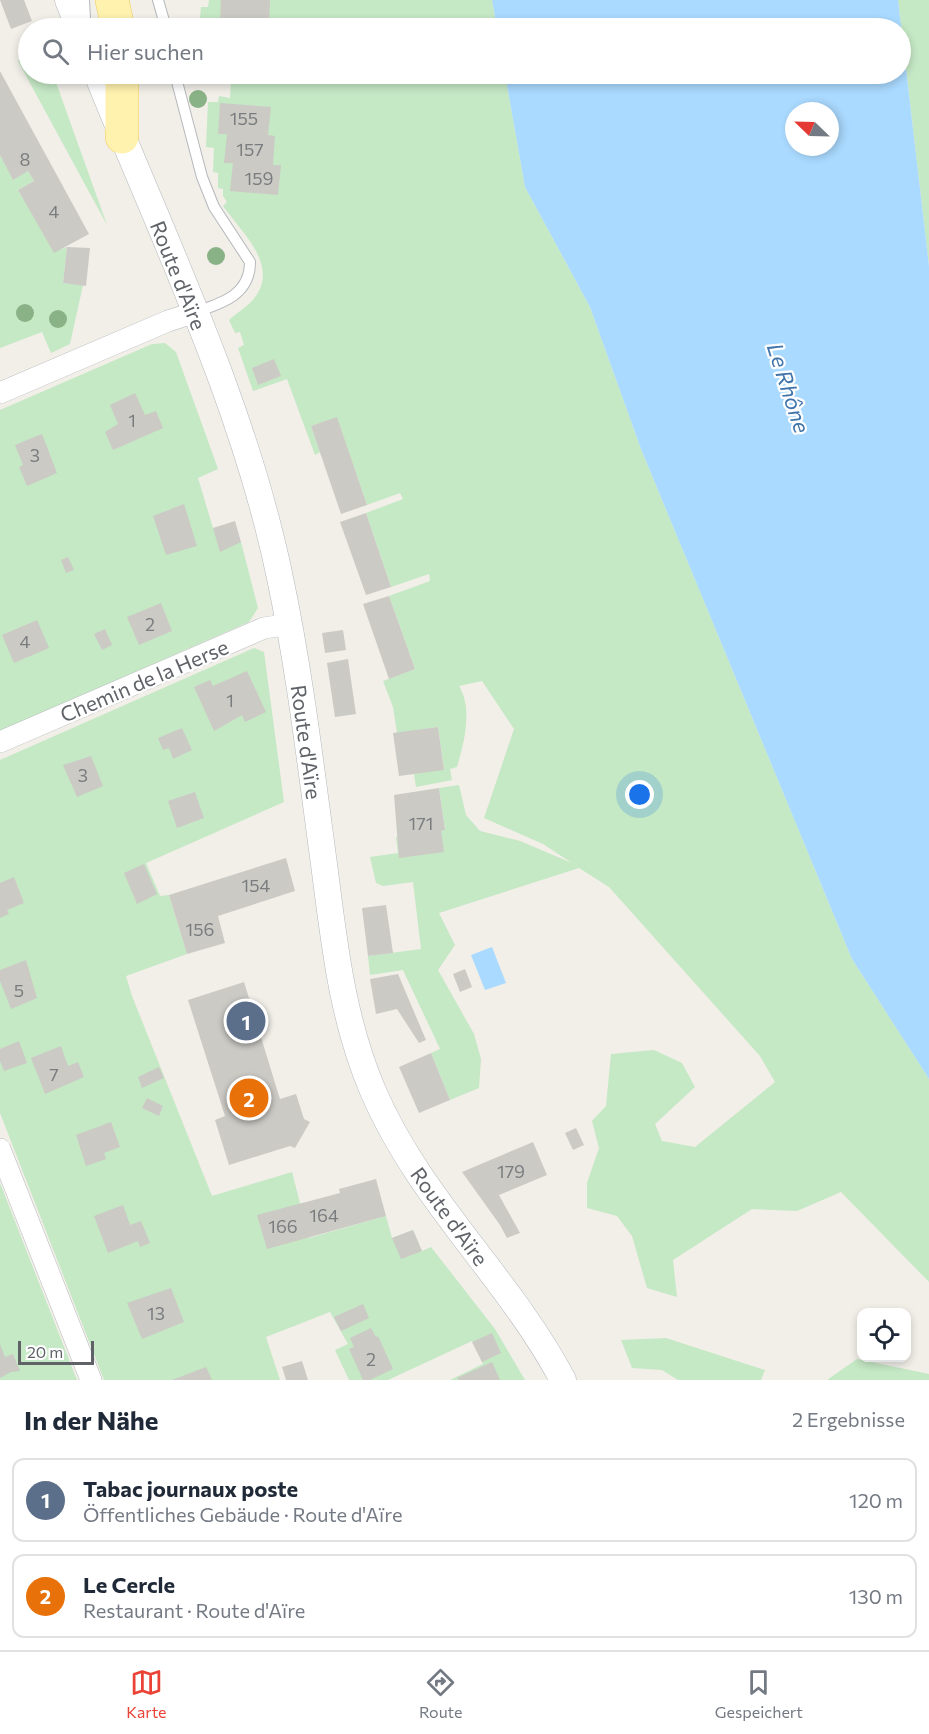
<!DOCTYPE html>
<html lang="de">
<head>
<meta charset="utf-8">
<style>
	body { margin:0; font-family:Commissioner,sans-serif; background:#f2f2f3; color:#1f2937 }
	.controls { position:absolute; right:18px; bottom:18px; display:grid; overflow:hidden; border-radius:12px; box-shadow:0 3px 9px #0003 }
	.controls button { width:54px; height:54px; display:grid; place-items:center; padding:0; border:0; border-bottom:2px solid #e0e1e3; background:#fff; color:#1f2937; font:30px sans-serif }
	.compass { position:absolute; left:785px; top:102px; width:54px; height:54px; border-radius:50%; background:#fff; box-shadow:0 3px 9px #0003; rotate:293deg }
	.scale { position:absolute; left:18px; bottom:15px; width:76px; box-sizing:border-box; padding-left:6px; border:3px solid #5f6368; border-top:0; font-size:16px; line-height:21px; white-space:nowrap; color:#5f6368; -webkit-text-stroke:4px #fff; paint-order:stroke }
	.you { position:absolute; left:640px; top:795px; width:21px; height:21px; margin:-15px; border:4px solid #fff; border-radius:50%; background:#1a73e8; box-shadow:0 0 0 9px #1a73e833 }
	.badge { display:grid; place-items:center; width:39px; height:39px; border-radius:50%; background:#ea4335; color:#fff; font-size:20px; font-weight:700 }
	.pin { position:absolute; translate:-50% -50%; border:3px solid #fff; box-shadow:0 2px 6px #0006 }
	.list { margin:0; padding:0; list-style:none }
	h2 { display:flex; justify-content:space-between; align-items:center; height:78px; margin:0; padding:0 24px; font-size:26px }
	h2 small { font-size:20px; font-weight:400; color:#747a83 }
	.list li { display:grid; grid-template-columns:39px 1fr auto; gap:18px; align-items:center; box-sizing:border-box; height:84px; margin:0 12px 12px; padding:0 12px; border:2px solid #e0e1e3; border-radius:12px }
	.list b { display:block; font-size:22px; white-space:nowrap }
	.list p { margin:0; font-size:20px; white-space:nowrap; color:#747a83 }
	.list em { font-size:20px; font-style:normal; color:#747a83 }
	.icon { flex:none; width:33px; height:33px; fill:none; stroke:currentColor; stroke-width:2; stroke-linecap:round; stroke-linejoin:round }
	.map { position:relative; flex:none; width:929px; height:1380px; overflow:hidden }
	.search { position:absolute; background:#fff; box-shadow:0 3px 9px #0003; left:18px; right:18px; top:18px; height:66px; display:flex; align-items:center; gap:15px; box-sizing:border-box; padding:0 21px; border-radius:33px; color:#747a83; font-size:22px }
	.sheet { height:270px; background:#fff }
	nav { display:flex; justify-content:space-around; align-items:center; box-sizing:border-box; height:84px; border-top:2px solid #e0e1e3; background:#fff; font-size:16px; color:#747a83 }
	nav a { display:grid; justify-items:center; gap:3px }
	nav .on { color:#ea4335 }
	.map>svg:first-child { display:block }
	.green { fill:#c5e8c5 }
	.water { fill:#aadaff; fill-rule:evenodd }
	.building { fill:#cccac5 }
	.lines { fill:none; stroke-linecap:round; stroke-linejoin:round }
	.service-casing { stroke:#b5b8bc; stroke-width:12 }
	.minor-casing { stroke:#b5b8bc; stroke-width:22 }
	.tertiary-casing { stroke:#b5b8bc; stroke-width:27 }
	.primary-casing { stroke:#f2c960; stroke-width:34 }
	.service { stroke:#fff; stroke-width:10 }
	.minor { stroke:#fff; stroke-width:21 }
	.tertiary { stroke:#fff; stroke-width:26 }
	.primary { stroke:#fff2af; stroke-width:33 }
	.tree { fill:#89b387 }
	.labels { text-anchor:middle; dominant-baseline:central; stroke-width:4.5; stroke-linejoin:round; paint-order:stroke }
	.number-label { font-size:18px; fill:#7a7d7f }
	.street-label { font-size:21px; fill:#5f6368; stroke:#fff }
	.water-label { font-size:22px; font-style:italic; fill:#4174aa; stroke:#fff }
</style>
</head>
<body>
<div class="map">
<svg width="929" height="1380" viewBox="0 0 929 1380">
	<rect width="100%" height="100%" fill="#f1efe8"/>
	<!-- green -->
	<path class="green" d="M209 0H492L497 28H199L201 7H208Z
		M898 0H929V266Z
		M28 57V74H53L107 225 18 61Z
		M190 74H505L525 187 590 307 641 449 852 959 929 1079V1282L841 1192 797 1211 752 1209 673 1260 677 1297 647 1288 632 1236 617 1216 587 1208V1183L599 1148 592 1121 606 1106 611 1054 654 1050 682 1063 695 1087 655 1124 662 1141 695 1147 775 1082 760 1056 609 887 579 868 439 913 455 945 438 970 474 1034 481 1059 479 1088 450 1100 431 1053 440 1049 403 970 370 975 368 956 421 949 413 882 383 886 376 883 370 857 398 853 396 837 445 830 439 788 459 785 466 815 480 831 520 841 572 863 543 844 484 818 514 729 482 681 459 686C473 709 464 743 457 767L450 769 452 780 416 787 414 774 444 769 438 727 397 733 393 707 383 681 415 669 389 596 430 581 429 574 391 587 366 513 403 499 400 493 367 505 337 418 311 426 320 452 315 455 287 379 253 391 238 348 244 345 240 332 235 333 229 320C235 314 244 309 250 303 284 269 242 233 223 206L227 202 223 196V189L218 188V173L213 172 214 148 206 147 208 102H218L219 96 230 98 231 82 190 80Z
		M0 155 13 179 28 171 34 181 18 190 54 252 67 247 63 283 83 285 70 344 51 353 42 332 0 348Z
		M165 343 176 352 218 469 198 478 213 528 241 542 258 608 249 622 0 731V410L152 344Z
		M254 648 264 652 284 802 146 863 160 896 169 895 187 954 126 976 132 996 212 1196 292 1172 309 1238 386 1216 392 1238 413 1230 422 1251 431 1247 495 1329 525 1380H450L483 1364 472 1341 388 1380H349L335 1350 348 1344 330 1312 266 1337 280 1380H104L0 1113V760Z
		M0 1183 77 1380H0Z
		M666 1338 765 1370 761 1380H678L662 1370 632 1368 621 1340Z
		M857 1359 929 1374V1380H827Z"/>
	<!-- water -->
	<path class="water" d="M492 0H898L929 266V1079L852 959 641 449 590 307 525 187 505 74H900V28H497ZM794 111H830V147H794Z
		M492 947 506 983 485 990 471 955Z"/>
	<!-- building -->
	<path class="building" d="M0 0H24L32 21 11 29Z
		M221 0H270L269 26 212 28V22L220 23Z
		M0 71 89 234 54 253 18 190 34 181 28 171 13 180 0 155Z
		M202 74H252L251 83 202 80Z
		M220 103 271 107 268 135 275 136 273 165H281L278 195 230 191 233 163H224L227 134H218Z
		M67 247 90 248 86 286 63 283Z
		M274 359 281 376 258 385 252 368Z
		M135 393 145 415 156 411 163 428 113 450 105 432 118 424 110 405Z
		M337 417 367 505 341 514 311 426Z
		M42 434 57 473 27 486 19 467 23 465 15 445Z
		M184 504 197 546 166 555 153 516Z
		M366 513 391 587 366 595 340 522Z
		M235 521 241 542 220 552 213 528Z
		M68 557 74 570 66 573 61 560Z
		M389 596 415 669 389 679 363 604Z
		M161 603 172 631 139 645 127 617Z
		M37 620 49 648 14 663 2 635Z
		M105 629 112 645 102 650 94 634Z
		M343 630 346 650 325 653 322 633Z
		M348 659 356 714 335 717 327 663Z
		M247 671 266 712 245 722 242 715 214 731 194 687 210 680 213 686Z
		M438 727 444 770 399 776 393 733Z
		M182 728 192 750 173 759 169 748 163 750 158 738Z
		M91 756 103 786 77 797 63 765Z
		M439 788 445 830 441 831 444 852 399 858 394 795Z
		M195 792 204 818 177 828 168 801Z
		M286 858 295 891 218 916 225 943 187 954 169 895Z
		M144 864 157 894 137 904 124 873Z
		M14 877 24 903 7 910 9 914 0 918V883Z
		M386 905 393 953 368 956 362 908Z
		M26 960 37 998 11 1009 0 981V970Z
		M465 969 472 987 460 992 453 974Z
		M398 974 426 1040 419 1043 397 1009 376 1014 370 979Z
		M244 982 280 1099 296 1094 304 1119 310 1122 295 1148 290 1146 229 1165 215 1120 225 1116 188 1000Z
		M19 1041 27 1063 4 1071 0 1061V1049Z
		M61 1046 68 1066 78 1062 84 1077 45 1094 31 1058Z
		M431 1053 450 1100 419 1113 399 1067Z
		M159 1067 164 1078 142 1088 138 1077Z
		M147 1098 163 1106 159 1116 142 1108Z
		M111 1122 120 1147 104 1153 106 1159 86 1166 76 1135Z
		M576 1128 584 1145 573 1150 565 1133Z
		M533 1142 547 1175 499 1195 520 1233 507 1238 500 1225 462 1172Z
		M376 1179 386 1216 267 1249 257 1215 340 1193 339 1189Z
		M123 1205 130 1225 141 1221 150 1243 140 1247 138 1241 108 1253 94 1216Z
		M413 1230 422 1251 401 1259 392 1238Z
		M171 1288 184 1322 142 1339 127 1303Z
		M363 1304 369 1318 341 1331 334 1317Z
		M371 1328 376 1337 378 1336 393 1369 370 1380H363L349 1349 354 1347 350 1338Z
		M492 1333 501 1353 482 1362 472 1342Z
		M0 1344 5 1357 13 1354 20 1371 11 1372 0 1378Z
		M302 1361 308 1380H286L282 1367Z
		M492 1362 500 1380H459L457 1378Z
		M206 1367 212 1380H172Z"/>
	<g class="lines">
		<defs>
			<path id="service" d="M84 0 85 19
				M158 0 166 28
				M175 74 202 177 214 207 250 262C250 295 222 303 196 312"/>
			<path id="minor" d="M0 393 168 321 196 312
				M0 742 264 628 290 624
				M0 1149 91 1380"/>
			<path id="tertiary" d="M68 0 79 28
				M97 74C163 239 244 403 280 578 300 672 311 769 324 864 334 942 342 1019 373 1091 419 1199 509 1278 563 1380"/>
			<path id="primary" d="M112 0 118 28
				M122 137V74"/>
		</defs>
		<!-- service casing -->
		<use href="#service" class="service-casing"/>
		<!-- minor casing -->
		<use href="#minor" class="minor-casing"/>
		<!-- tertiary casing -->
		<use href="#tertiary" class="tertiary-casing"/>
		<!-- primary casing -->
		<use href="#primary" class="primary-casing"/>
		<!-- service -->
		<use href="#service" class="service"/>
		<!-- minor -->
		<use href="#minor" class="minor"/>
		<!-- tertiary -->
		<use href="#tertiary" class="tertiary"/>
		<!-- primary -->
		<use href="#primary" class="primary"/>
	</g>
	<!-- trees -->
	<g class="tree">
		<circle cx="198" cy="99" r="9"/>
		<circle cx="216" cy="256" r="9"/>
		<circle cx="25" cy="313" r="9"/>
		<circle cx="58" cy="319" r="9"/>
	</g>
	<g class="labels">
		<!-- number labels -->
		<g class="number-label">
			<text x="244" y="118">155</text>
			<text x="250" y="149">157</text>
			<text x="25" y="159">8</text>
			<text x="259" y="178">159</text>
			<text x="54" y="211">4</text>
			<text x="132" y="420">1</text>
			<text x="35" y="455">3</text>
			<text x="150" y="624">2</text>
			<text x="25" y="641">4</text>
			<text x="230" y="700">1</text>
			<text x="83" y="775">3</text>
			<text x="421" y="823">171</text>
			<text x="256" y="885">154</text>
			<text x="200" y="929">156</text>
			<text x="19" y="990">5</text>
			<text x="54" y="1074">7</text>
			<text x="511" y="1171">179</text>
			<text x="324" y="1215">164</text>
			<text x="283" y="1226">166</text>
			<text x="156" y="1313">13</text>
			<text x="371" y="1359">2</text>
		</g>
		<!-- street labels -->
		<g class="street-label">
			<text transform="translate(179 275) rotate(68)">Route d'Aïre</text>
			<text transform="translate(144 680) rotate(-23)">Chemin de la Herse</text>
			<text transform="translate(307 742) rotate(82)">Route d'Aïre</text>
			<text transform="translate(450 1216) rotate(54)">Route d'Aïre</text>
		</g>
		<!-- water labels -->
		<g class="water-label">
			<text transform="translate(789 388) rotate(72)">Le Rhône</text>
		</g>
	</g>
</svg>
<div class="controls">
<button><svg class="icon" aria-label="locate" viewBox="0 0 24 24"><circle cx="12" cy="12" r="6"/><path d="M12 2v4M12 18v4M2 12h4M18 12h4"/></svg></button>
</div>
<svg class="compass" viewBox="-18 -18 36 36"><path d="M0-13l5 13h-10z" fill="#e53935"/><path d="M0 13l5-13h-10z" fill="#747a83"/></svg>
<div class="scale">20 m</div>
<div class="you"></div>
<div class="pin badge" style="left:246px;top:1021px;background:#5c6f8a">1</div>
<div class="pin badge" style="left:249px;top:1098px;background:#e8710a">2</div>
<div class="search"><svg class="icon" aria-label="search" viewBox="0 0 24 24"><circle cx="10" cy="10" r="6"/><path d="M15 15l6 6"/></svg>Hier suchen</div>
</div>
<section class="sheet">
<h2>In der Nähe<small>2 Ergebnisse</small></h2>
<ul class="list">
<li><span class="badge" style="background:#5c6f8a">1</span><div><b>Tabac journaux poste</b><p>Öffentliches Gebäude · Route d'Aïre</p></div><em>120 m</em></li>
<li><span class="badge" style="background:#e8710a">2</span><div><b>Le Cercle</b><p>Restaurant · Route d'Aïre</p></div><em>130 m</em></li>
</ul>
</section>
<nav>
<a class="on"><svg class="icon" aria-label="map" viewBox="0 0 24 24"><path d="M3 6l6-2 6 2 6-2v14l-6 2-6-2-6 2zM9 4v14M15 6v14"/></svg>Karte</a>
<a><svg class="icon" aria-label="directions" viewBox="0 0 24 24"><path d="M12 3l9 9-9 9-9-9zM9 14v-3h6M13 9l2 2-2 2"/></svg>Route</a>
<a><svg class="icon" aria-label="saved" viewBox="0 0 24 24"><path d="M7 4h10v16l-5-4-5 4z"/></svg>Gespeichert</a>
</nav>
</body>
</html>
